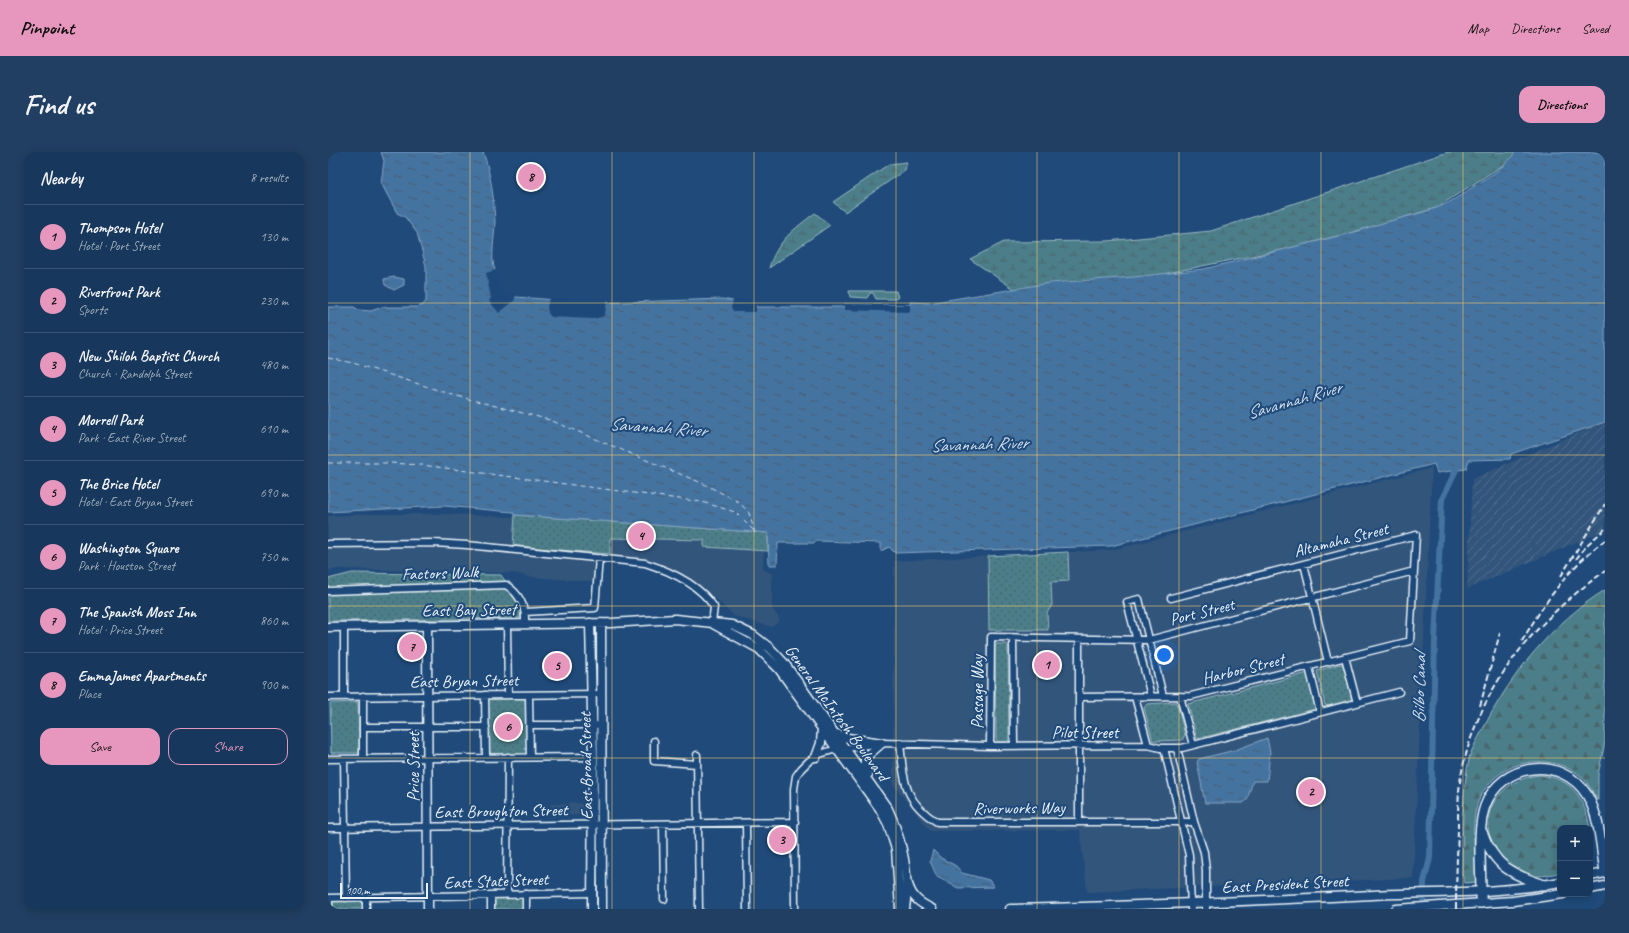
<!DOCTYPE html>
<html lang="en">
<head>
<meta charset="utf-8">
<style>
	body { margin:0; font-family:Caveat,sans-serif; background:#203f62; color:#f1f3f6 }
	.controls { position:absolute; right:12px; bottom:12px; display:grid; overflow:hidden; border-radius:8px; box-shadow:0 2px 10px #0003 }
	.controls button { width:36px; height:36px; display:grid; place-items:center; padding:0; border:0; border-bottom:1px solid #365272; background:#17385c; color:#f1f3f6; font:20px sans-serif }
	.scale { position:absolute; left:12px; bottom:10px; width:88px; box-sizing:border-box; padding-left:4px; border:2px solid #e8f1f8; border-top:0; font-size:11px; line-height:14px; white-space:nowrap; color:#e8f1f8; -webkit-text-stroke:3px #1f4a7a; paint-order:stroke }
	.you { position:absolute; left:836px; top:503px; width:14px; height:14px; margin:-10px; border:3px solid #fff; border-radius:50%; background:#1a73e8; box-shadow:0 0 0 6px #1a73e833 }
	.badge { display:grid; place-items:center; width:26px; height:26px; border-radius:50%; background:#e797bd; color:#111; font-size:13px; font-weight:700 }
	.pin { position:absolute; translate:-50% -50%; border:2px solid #fff; box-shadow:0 1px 4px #0006 }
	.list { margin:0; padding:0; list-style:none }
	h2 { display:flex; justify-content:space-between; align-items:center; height:52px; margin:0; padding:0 16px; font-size:17px }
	h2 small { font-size:13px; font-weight:400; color:#9eacbb }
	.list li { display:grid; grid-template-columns:26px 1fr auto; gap:12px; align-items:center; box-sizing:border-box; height:64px; padding:0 16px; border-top:1px solid #365272 }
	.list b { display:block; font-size:15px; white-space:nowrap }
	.list p { margin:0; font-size:13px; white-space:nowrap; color:#9eacbb }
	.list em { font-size:13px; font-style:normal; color:#9eacbb }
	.actions { display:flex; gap:8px; padding:12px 16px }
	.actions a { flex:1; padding:9px 0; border:1px solid #e797bd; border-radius:12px; text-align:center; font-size:14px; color:#e797bd }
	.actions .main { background:#e797bd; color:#111 }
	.map { position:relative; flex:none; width:1277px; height:757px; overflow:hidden; border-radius:12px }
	header { display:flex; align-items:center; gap:24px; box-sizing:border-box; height:56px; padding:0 20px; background:#e797bd; color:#111 }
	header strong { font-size:19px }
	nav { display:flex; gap:22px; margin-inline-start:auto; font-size:14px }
	.intro { display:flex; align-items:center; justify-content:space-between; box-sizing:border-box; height:96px; padding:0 24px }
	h1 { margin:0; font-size:28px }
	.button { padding:10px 18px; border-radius:12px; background:#e797bd; color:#111; font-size:14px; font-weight:700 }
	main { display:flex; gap:24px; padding:0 24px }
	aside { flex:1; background:#17385c; border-radius:12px; box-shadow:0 2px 10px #0003 }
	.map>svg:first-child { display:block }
	.built { fill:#33557c }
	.industrial { fill:url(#industrial-furrows) }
	.green { fill:#4c7e89; stroke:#9ab8c0 }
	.forest { fill:url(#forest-firs); stroke:#9ab8c0 }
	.wetland { fill:url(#wetland-marsh); stroke:#9ab8c0 }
	.park { fill:url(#park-dots); stroke:#9ab8c0 }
	.water { fill:url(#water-ripples); stroke:#86a5c3 }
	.pier { fill:#1f4a7a }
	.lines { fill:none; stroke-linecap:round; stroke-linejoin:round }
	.canal { stroke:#4473a0; stroke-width:6 }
	.ferry { stroke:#cfdeeb; stroke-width:1; stroke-dasharray:5 4; stroke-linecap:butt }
	.minor-casing { stroke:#e8f1f8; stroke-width:9 }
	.major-casing { stroke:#e8f1f8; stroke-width:11 }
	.highway-casing { stroke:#e8f1f8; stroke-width:12 }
	.minor { stroke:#1f4a7a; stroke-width:6 }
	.major { stroke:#1f4a7a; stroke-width:8 }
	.highway { stroke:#1f4a7a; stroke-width:9 }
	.rail { stroke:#e8f1f8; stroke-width:2; stroke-dasharray:6 3; stroke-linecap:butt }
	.grid { fill:none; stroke:#ffd166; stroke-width:1; stroke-opacity:0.55 }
	.labels { text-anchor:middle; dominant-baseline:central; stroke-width:4; stroke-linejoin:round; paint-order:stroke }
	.street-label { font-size:17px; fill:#e8f1f8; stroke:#1f4a7a }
	.water-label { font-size:18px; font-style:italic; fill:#cfdeeb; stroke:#1f4a7a }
</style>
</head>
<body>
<header>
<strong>Pinpoint</strong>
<nav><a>Map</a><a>Directions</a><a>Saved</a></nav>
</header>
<div class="intro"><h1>Find us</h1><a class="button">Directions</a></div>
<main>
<aside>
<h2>Nearby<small>8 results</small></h2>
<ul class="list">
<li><span class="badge">1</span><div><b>Thompson Hotel</b><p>Hotel · Port Street</p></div><em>130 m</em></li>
<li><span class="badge">2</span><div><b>Riverfront Park</b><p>Sports</p></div><em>230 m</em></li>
<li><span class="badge">3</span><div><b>New Shiloh Baptist Church</b><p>Church · Randolph Street</p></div><em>480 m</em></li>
<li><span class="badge">4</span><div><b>Morrell Park</b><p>Park · East River Street</p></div><em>610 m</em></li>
<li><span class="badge">5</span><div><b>The Brice Hotel</b><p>Hotel · East Bryan Street</p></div><em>690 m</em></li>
<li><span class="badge">6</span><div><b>Washington Square</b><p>Park · Houston Street</p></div><em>750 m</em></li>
<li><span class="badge">7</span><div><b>The Spanish Moss Inn</b><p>Hotel · Price Street</p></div><em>860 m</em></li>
<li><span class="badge">8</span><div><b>EmmaJames Apartments</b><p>Place</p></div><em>900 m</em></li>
</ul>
<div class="actions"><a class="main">Save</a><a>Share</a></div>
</aside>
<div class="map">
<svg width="1277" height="757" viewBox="0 0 1277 757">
	<defs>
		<pattern id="industrial-furrows" width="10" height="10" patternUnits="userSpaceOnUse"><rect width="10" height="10" fill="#33557c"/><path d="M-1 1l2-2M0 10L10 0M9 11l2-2" fill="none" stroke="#516e8f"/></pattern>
		<pattern id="forest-firs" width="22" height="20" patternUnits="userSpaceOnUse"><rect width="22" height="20" fill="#4c7e89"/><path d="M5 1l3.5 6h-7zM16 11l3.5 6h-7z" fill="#49666d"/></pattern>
		<pattern id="wetland-marsh" width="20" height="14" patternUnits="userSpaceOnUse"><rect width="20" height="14" fill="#4c7e89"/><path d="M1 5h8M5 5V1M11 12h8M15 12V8" fill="none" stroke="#49666d"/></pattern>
		<pattern id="park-dots" width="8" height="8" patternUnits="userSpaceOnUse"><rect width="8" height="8" fill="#4c7e89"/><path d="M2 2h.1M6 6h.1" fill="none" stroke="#49666d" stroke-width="1.8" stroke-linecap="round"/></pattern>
		<pattern id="water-ripples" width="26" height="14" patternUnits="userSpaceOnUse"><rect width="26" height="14" fill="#4473a0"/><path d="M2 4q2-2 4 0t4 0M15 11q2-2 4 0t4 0" fill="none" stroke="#455e75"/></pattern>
	</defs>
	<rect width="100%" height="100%" fill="#1f4a7a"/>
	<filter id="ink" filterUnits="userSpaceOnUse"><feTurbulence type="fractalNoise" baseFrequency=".025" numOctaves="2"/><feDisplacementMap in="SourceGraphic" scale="8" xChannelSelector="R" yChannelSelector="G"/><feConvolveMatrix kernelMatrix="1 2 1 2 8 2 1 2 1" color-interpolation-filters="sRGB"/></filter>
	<g filter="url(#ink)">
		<!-- built -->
		<path class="built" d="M1104 316 1085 726 759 740 752 678 602 679 565 632 566 409 784 398Z
			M41 362H119L186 365 195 371 436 387 435 417 444 422V456L452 468 444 475 406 464 389 448 362 428 330 410 270 401 269 430 203 425 186 421 11 417 0 418V364Z
			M242 650 255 652V663L223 664V652H241Z"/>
		<!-- industrial -->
		<path class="industrial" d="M1277 269V378L1139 437 1144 327Z"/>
		<!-- green -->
		<path class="green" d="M521 139H568L570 145 568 147H548L545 141H542L539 146 522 145Z"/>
		<!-- forest -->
		<path class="forest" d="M1277 438V590L1270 623V649C1264 639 1259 628 1250 622 1214 597 1163 611 1149 653 1142 676 1148 706 1149 730L1137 731 1134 722C1135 686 1133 638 1142 603 1145 595 1150 586 1154 579 1181 524 1225 470 1277 438Z
			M1212 623C1245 627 1256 645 1262 676H1232V721C1223 722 1213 725 1204 724 1193 722 1183 715 1176 707 1173 703 1168 699 1166 695 1147 659 1176 626 1212 623Z"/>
		<!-- wetland -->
		<path class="wetland" d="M1120 0H1187L1183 8 1108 56 1025 80 958 97 830 123 692 141 642 107 676 90 779 89 883 79Z
			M579 10 577 18 517 60 505 50 561 12Z
			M487 61 502 73 441 116C449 89 466 77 487 61Z"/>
		<!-- park -->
		<path class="park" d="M187 363 440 381V399L376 395V388L282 386V402L185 394Z
			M740 400 741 429 723 430 724 453 719 461 720 478H661L660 404Z
			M24 421 173 423C182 436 195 449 192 466L0 469V427Z
			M669 492H678L680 494 681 588 679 590H670L668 588 667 494Z
			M1012 512H1015L1024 547 1000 554 997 553 989 519Z
			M980 521 988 553 987 557 869 587 860 552Z
			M199 546V603H160V547Z
			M30 550 31 601H3L2 551Z
			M847 550 850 555 857 583 854 588 825 589 816 556 819 552Z
			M195 745V757H166L165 746Z
			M35 748V757H4L3 749Z"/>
		<!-- water -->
		<path class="water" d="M53 0H155C163 22 166 46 167 70 167 83 162 107 167 118L163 123 175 144 270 151 394 147 428 153V155H516V152L582 153V150L601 151 722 131 806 125 876 117 1031 79C1056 69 1082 65 1108 56 1125 50 1140 38 1155 28 1167 21 1180 12 1187 0H1277V270L1183 302 1182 307 1141 308 1138 317 1109 321 1106 312 783 394 567 401 561 395 553 399V391L487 389V391H450L449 413H441L440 381 187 363 185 360 116 354 0 360V155H26L31 158 43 159 54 155H89L95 153 98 149V114L89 81 77 65 69 61 53 31 56 9Z
			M66 125 76 127V133L66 138 57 133 56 127Z
			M939 586 942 600 939 629H925L919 648 915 651H877L869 610 871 607 907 598Z
			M605 698 613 706 628 714 634 721 661 728 666 735 630 736 609 725 602 709Z"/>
		<!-- pier -->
		<path class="pier" d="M167 118 168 120 165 123 176 142 188 143 186 149 171 161 161 149 163 146 158 121Z
			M221 146 279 149 277 162 274 165 264 167 223 165 220 161 219 155Z
			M405 148H418L428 151V160H406L403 156Z
			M516 152 582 153V160L516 158Z"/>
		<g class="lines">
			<!-- canal -->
			<path class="canal" d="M1095 757 1096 730 1102 706 1107 488 1114 347 1128 318"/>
			<!-- ferry -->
			<path class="ferry" d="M0 206 25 211 125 243 222 268 376 332 411 350 421 361 427 381
				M0 311H63L94 313 374 350 407 360 427 380"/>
			<defs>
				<path id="minor" d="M0 392 105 391 139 393 317 411C342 419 371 432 386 455L384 471
					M976 412 1000 510
					M0 439 178 433C192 442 198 456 197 472
					M197 460 267 456 271 406
					M179 472 180 543
					M16 474V545
					M685 486 686 594
					M1017 505 1029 551
					M981 515 992 560
					M157 543 158 605
					M201 543 202 605
					M35 544V606
					M823 544 799 450 811 447 835 544
					M852 544 865 593
					M0 545 272 542
					M751 545 863 544 1082 489 1088 383 843 446
					M807 545 820 593
					M202 573H268
					M35 575H158
					M326 589V609L369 612
					M572 591C576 628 575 649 609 670H866
					M662 594 663 485 821 488 1086 419
					M836 596 861 703 863 757
					M849 596 866 670 876 700 878 718V757
					M369 603 371 757
					M0 607 265 605
					M16 607 18 746
					M751 670V487
					M418 671 419 757
					M335 672 336 747
					M0 676 467 670
					M179 742 180 605
					M198 742V757
					M163 743V757
					M0 746 264 741
					M1 746V757
					M38 746V757
					M467 757 466 637 468 624 473 617 481 609 492 602 505 598 554 591 662 594 820 593 832 596H854L1071 540"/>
				<path id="major" d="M262 471 265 605 264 757
					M273 471 274 757
					M385 472 431 497 451 517 552 657 560 672 568 697 572 757
					M99 473 100 757
					M0 475 283 471 347 467 404 473 425 483 442 496 457 512 560 657C575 690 582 722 577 757
					M509 582 520 586 554 591
					M488 605 493 591 494 577
					M540 622 537 616V606L554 591
					M1262 724 1277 721
					M580 732C584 746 592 751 604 757
					M1262 737 1277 734
					M682 757C803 754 924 749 1045 743 1107 740 1171 742 1232 730
					M1068 757 1185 749 1235 742"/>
				<path id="highway" d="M1154 680C1167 715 1183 722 1216 733
					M1153 751C1154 724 1148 678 1157 654 1173 610 1234 603 1259 643 1272 665 1273 696 1277 720"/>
			</defs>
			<!-- minor casing -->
			<use href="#minor" class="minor-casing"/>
			<!-- major casing -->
			<use href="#major" class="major-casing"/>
			<!-- highway casing -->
			<use href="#highway" class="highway-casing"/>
			<!-- minor -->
			<use href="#minor" class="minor"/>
			<!-- major -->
			<use href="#major" class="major"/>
			<!-- highway -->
			<use href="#highway" class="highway"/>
			<!-- rail -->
			<path class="rail" d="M1248 407 1260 392 1277 377
				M1233 424 1277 352
				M1194 489C1216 451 1241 415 1277 388
				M1152 554 1172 481
				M1128 757C1128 731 1129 705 1130 678 1130 662 1130 646 1132 630 1147 539 1204 471 1277 419"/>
		</g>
	</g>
	<!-- grid -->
	<path class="grid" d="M142 0V757M284 0V757M426 0V757M568 0V757M709 0V757M851 0V757M993 0V757M1135 0V757M0 151H1277M0 303H1277M0 454H1277M0 606H1277"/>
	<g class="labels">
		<!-- street labels -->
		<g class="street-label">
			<text transform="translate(1013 388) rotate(-14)">Altamaha Street</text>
			<text transform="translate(112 421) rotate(-2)">Factors Walk</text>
			<text transform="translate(141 458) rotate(-1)">East Bay Street</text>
			<text transform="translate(874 460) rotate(-14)">Port Street</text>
			<text transform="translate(915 517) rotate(-14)">Harbor Street</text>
			<text transform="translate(136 529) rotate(-1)">East Bryan Street</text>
			<text transform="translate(649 540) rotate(-90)">Passage Way</text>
			<text transform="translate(509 561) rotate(54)">General McIntosh Boulevard</text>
			<text x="757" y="580">Pilot Street</text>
			<text transform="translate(258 614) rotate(-91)">East Broad Street</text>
			<text transform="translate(85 615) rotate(-90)">Price Street</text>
			<text transform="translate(691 656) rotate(-1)">Riverworks Way</text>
			<text transform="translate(173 659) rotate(-1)">East Broughton Street</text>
			<text transform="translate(168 729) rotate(-2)">East State Street</text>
			<text transform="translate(957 732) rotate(-3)">East President Street</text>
		</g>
		<!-- water labels -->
		<g class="water-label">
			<text transform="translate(966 248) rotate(-16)">Savannah River</text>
			<text transform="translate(330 275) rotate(4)">Savannah River</text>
			<text transform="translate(651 292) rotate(-2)">Savannah River</text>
			<text transform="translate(1091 536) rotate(-89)">Bilbo Canal</text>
		</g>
	</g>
</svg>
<div class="controls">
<button>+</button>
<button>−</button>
</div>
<div class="scale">100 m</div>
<div class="you"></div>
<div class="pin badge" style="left:719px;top:513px">1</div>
<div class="pin badge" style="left:983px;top:640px">2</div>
<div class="pin badge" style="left:454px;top:688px">3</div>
<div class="pin badge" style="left:313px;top:384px">4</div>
<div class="pin badge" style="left:229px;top:514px">5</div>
<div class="pin badge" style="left:180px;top:575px">6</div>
<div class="pin badge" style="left:84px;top:495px">7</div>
<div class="pin badge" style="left:203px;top:25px">8</div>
</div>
</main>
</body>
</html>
